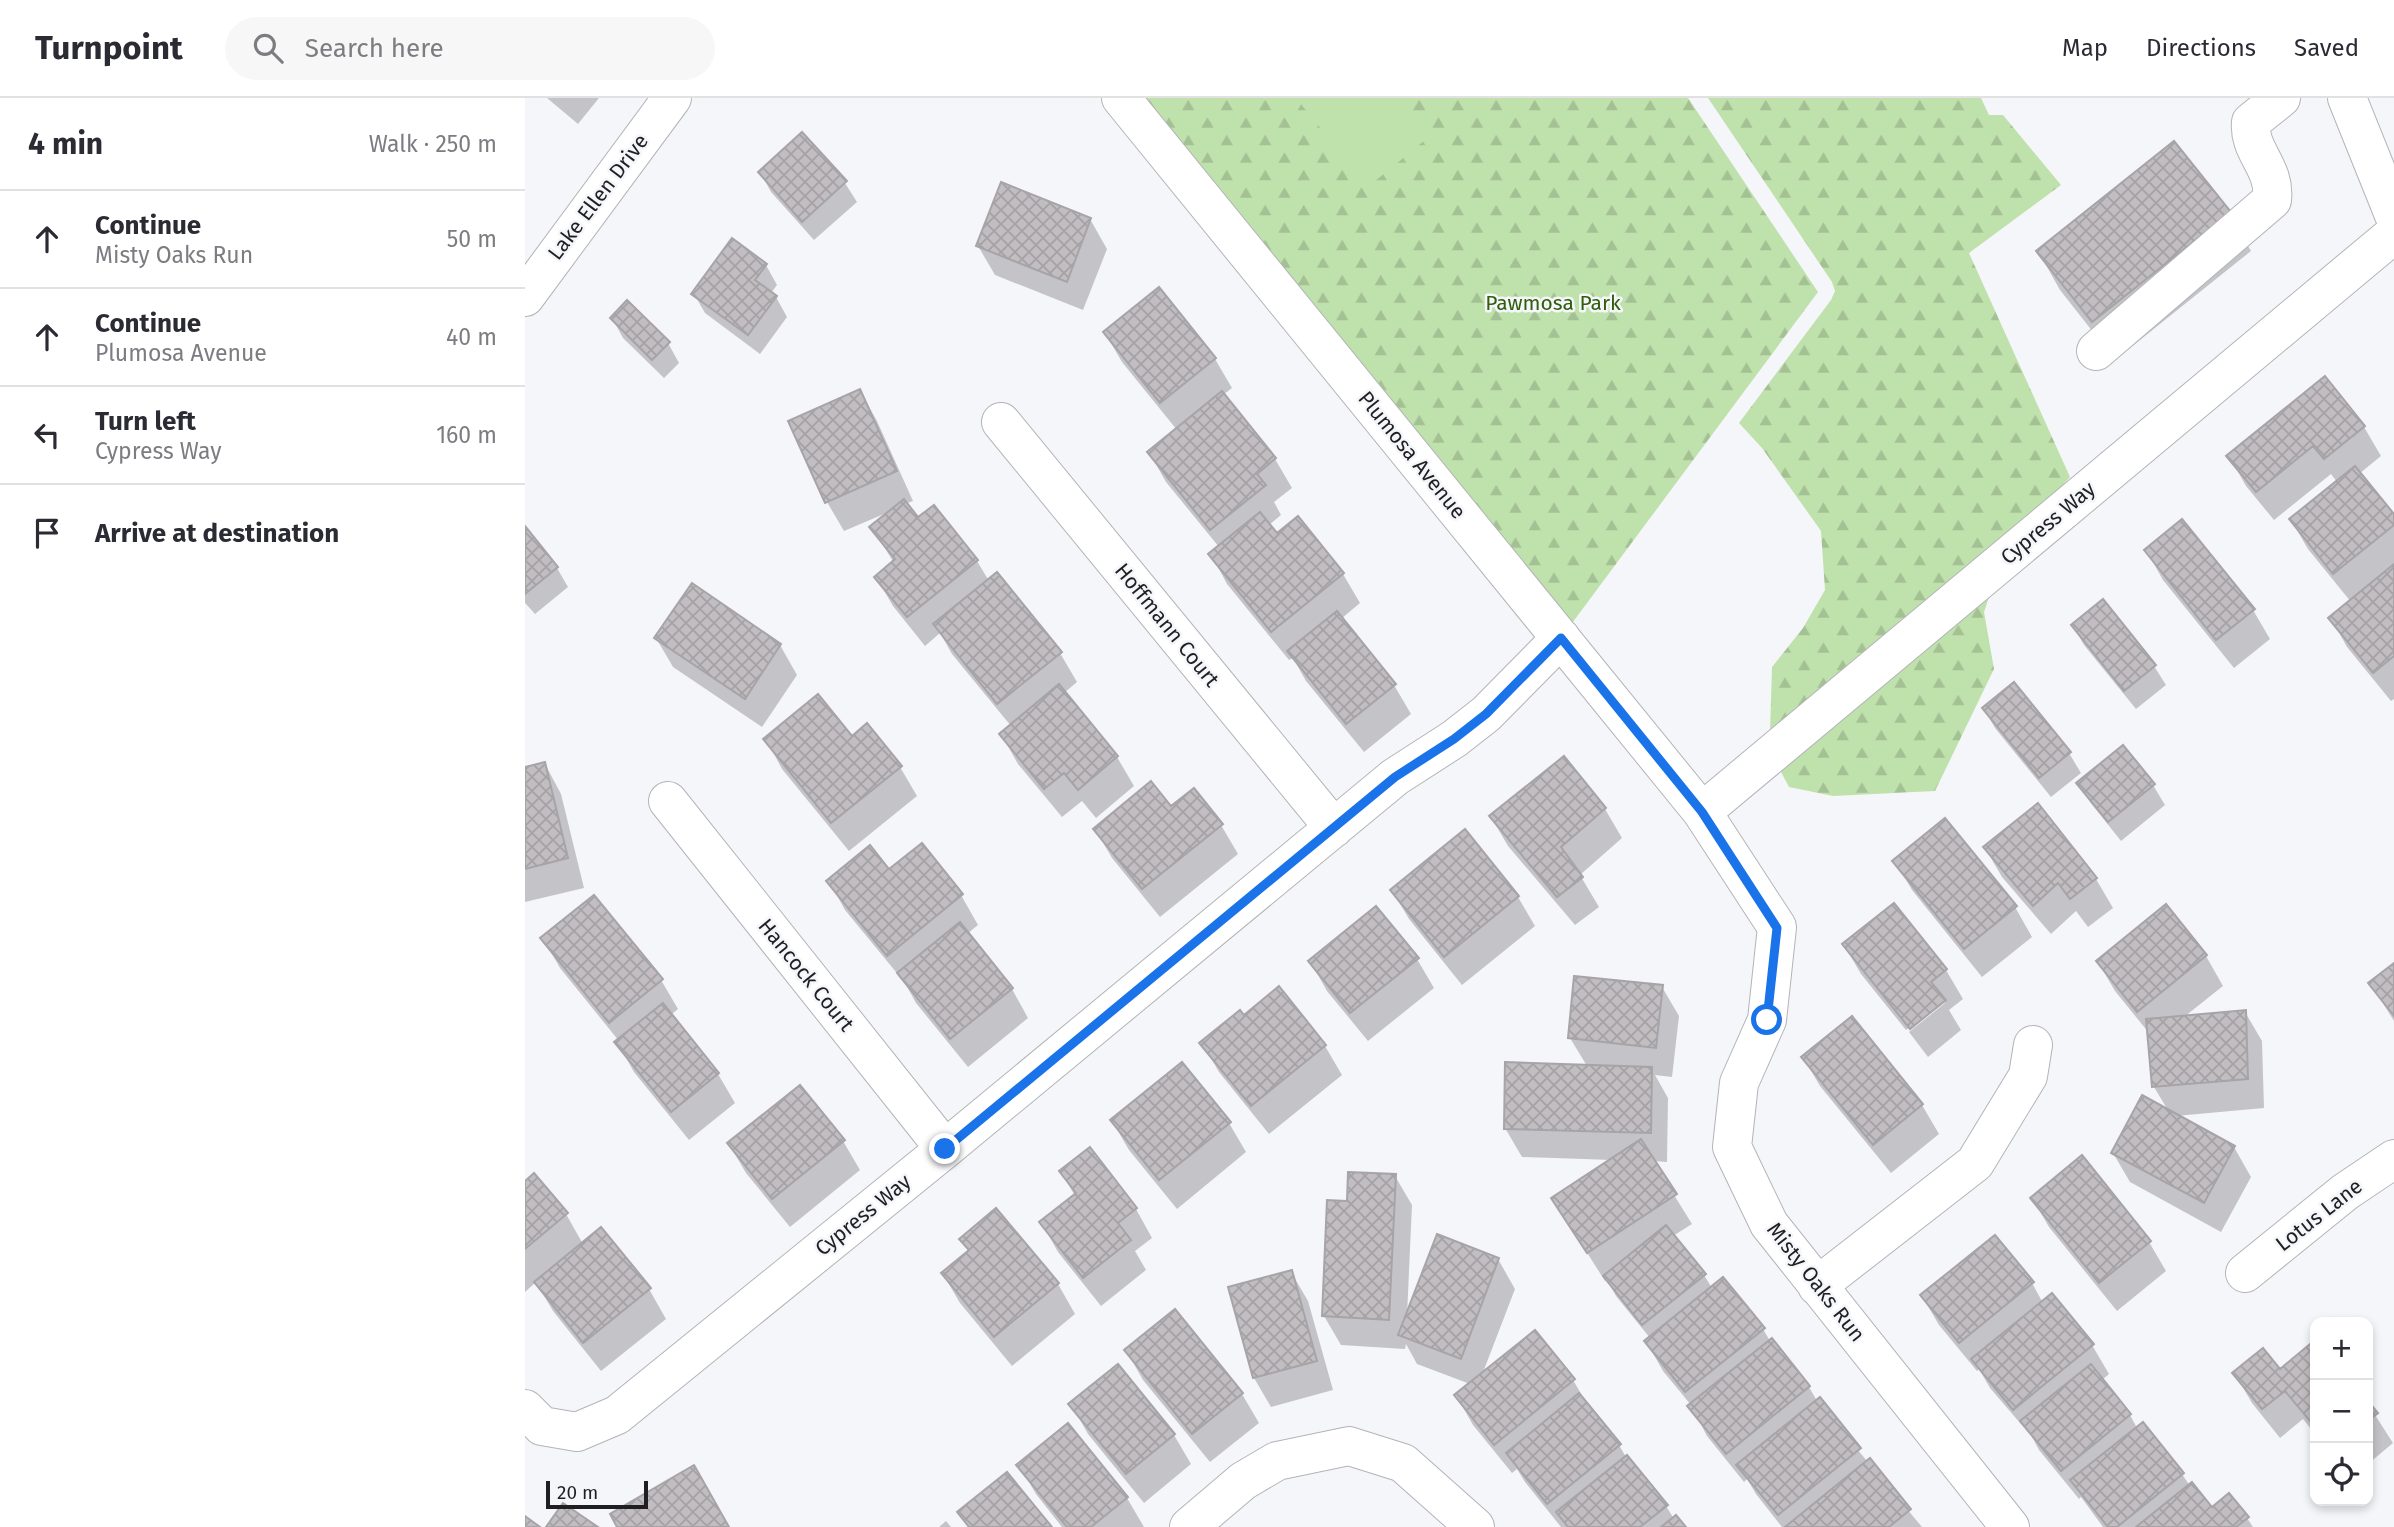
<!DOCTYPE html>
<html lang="en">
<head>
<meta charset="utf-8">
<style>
	body { margin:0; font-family:"Fira Sans",sans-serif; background:#f7f7f7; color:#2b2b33 }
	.controls { position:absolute; right:21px; bottom:21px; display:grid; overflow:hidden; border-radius:14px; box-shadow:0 4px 10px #0003 }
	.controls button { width:63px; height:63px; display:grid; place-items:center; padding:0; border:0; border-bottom:2px solid #e1e1e2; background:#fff; color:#2b2b33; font:35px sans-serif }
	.scale { position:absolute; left:21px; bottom:18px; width:102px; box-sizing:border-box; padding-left:7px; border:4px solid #1f1f21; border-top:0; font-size:19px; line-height:24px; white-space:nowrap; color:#1f1f21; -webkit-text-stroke:5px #f5f6fa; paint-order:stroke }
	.stop { position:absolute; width:21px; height:21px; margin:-16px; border:5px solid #1a73e8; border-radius:50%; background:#fff }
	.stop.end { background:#1a73e8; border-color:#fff; box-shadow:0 2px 7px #0008 }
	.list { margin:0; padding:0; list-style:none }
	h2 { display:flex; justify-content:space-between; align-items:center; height:91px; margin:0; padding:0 28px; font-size:30px }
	h2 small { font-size:23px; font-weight:400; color:#7c7c81 }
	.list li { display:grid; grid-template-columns:46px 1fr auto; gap:21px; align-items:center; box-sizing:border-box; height:98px; padding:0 28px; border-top:2px solid #e1e1e2 }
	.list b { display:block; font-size:26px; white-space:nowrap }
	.list p { margin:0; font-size:23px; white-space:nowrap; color:#7c7c81 }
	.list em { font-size:23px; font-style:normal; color:#7c7c81 }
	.icon { flex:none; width:38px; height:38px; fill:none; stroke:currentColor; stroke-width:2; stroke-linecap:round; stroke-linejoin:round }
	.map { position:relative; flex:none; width:1869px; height:1429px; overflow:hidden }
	header { display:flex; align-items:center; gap:42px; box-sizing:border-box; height:98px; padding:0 35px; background:#fff; border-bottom:2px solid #e1e1e2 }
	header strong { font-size:33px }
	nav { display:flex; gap:38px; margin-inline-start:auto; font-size:24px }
	.search { width:490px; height:63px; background:#f7f7f7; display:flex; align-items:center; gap:18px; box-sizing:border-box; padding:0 24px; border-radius:38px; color:#7c7c81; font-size:26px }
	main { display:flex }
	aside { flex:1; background:#fff }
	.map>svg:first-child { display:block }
	.forest { fill:url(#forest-firs) }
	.pitch { fill:#bfe1ac }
	.shadow { fill:#0003 }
	.building { fill:url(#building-cross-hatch); stroke:#a7a4a7; stroke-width:2 }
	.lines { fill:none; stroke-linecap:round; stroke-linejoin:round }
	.minor-casing { stroke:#b3b4b8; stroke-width:40 }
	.minor { stroke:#fff; stroke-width:38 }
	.route { stroke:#1a73e8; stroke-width:9 }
	.labels { text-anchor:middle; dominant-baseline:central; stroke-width:5; stroke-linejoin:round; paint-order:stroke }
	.street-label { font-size:21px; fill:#1f1f21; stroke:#f5f6fa }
	.park-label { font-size:21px; fill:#315e0c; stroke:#f5f6fa }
</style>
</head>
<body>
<header>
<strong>Turnpoint</strong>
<div class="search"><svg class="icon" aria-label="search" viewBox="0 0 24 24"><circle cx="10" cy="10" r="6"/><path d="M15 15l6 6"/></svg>Search here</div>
<nav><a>Map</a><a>Directions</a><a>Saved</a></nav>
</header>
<main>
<aside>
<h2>4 min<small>Walk · 250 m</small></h2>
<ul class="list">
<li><svg class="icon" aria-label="ahead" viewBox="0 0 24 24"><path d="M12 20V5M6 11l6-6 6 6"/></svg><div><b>Continue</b><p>Misty Oaks Run</p></div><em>50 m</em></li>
<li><svg class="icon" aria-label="ahead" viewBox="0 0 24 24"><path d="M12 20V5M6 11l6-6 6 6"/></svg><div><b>Continue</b><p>Plumosa Avenue</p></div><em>40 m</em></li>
<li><svg class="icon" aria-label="left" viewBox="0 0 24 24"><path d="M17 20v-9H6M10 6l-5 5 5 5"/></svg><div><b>Turn left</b><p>Cypress Way</p></div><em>160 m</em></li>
<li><svg class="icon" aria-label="arrive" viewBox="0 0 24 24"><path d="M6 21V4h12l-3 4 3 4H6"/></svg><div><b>Arrive at destination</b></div></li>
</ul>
</aside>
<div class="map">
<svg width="1869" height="1429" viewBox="0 0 1869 1429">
	<defs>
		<pattern id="forest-firs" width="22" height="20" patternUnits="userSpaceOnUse" patternTransform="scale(1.75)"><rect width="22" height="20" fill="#bfe1ac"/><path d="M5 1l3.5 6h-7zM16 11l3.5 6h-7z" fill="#a4c194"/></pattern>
		<pattern id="building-cross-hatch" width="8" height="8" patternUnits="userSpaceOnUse" patternTransform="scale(1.75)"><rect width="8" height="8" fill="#c1bdc0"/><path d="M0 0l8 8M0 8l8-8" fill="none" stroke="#a5a2a5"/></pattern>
	</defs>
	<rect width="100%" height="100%" fill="#f5f6fa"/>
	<!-- forest -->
	<path class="forest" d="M596 0H1163L1293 194 1036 540Z
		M1183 0H1456L1464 17H1478L1536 87 1444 155 1545 379 1526 400 1245 635 1247 569 1278 530 1300 492 1296 433 1237 350 1214 325 1306 202 1310 193 1307 184Z
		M1465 496 1459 514 1469 571 1410 693 1308 698 1264 689 1255 672Z"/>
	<!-- pitch -->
	<path class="pitch" d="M771 0H874L905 38 843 89Z"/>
	<!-- shadow -->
	<path class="shadow" d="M22 0H74L53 26Z
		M277 36 320 85 332 104 289 142 246 94 235 74Z
		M1704 115 1726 153 1590 262 1535 192 1513 153Z
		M565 121 582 151 558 212 470 177 453 148Z
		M241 167 252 187 246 195 251 199 262 219 235 256 180 215 169 196Z
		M87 220 143 245 154 265 139 280 98 240Z
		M580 235 690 261 707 290 698 297 750 361 767 390 749 404 756 417 744 427 752 437 772 420 818 476 835 505 816 521 869 587 886 616 839 654 781 583 768 560 764 562 702 486 686 456 694 449 641 384 624 354 652 332 597 264Z
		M335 293 352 323 388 403 380 406 393 422 452 463 464 483 535 555 552 584 539 595 592 659 609 688 571 720 557 703 537 719 493 666 476 636 486 628 427 556 415 535 400 548 368 508 351 479 369 465 347 429 366 413 319 433 302 404 266 324Z
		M1839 329 1856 358 1834 376 1869 419V601L1866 603 1822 549 1806 520 1826 504 1783 451 1766 422 1812 384 1806 376 1749 422 1721 388 1704 358Z
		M0 430 32 470 43 489 10 516 0 505Z
		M1621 452 1728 512 1745 541 1709 570 1638 482Z
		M1548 528 1629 568 1641 587 1611 611 1559 547Z
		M131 540 255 547 272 577 237 629 148 569Z
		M1459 611 1544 655 1556 675 1526 699 1470 630Z
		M327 640 375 669 392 698 324 753 257 671 241 641Z
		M1598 649 1628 687 1640 707 1596 743 1565 704 1553 685Z
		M20 666 36 696 59 790 0 804V671Z
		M1512 708 1571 781 1588 810 1563 829 1551 813 1526 836 1477 779 1460 750Z
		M646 711 696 727 713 756 635 819 587 760 570 731Z
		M1080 711 1097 740 1055 777 1074 809 1050 827 983 748 966 719Z
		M1420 722 1490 809 1507 839 1457 879 1387 792 1370 763Z
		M364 774 436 797 453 827 442 836 487 891 503 920 443 969 391 905 380 885 320 812 304 783Z
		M867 792 993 799 1010 828 937 887 884 821Z
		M1368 807 1421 872 1438 901 1424 912 1436 932 1403 959 1384 934 1420 905V901L1381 932 1336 876 1319 847Z
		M1641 809 1681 858 1698 888 1659 919 1720 914 1737 943 1739 1010 1651 1018 1709 1049 1726 1079 1696 1134 1605 1084 1588 1055 1644 1014 1629 989 1624 935 1590 893 1573 864Z
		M18 840 136 882 153 911 146 917 193 976 210 1005 164 1042 109 974 92 944 94 943 35 870Z
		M892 861 909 890 843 943 802 893 785 863Z
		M1869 867V923L1846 886Z
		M1137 889 1154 918 1147 979 1130 977 1143 1000 1142 1064 1128 1063 1167 1126 1148 1138 1179 1177 1187 1190 1238 1231 1245 1243 1284 1289 1292 1303 1397 1429H1257L1231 1396 1222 1381 1219 1384 1182 1338 1166 1307 1138 1273 1121 1243 1125 1240 1091 1198 1082 1182 1080 1183 1028 1101 1087 1062 997 1059 980 1030 1062 968 1045 940Z
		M719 919 800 948 817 977 744 1036 694 974 677 945Z
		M1327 920 1397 1007 1414 1036 1366 1075 1295 988 1278 959Z
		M587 1023 704 1025 721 1054 652 1111 604 1052Z
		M318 1043 335 1072 265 1129 221 1075 204 1046Z
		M536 1074 611 1111 627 1140 610 1153 621 1172 576 1208 533 1154 516 1124 550 1098Z
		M870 1078 887 1107 882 1218 973 1161 990 1191 957 1277 1009 1234 1048 1282 1065 1311 1094 1347 1101 1359 1141 1408 1149 1421 1158 1429H1036L1000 1384 992 1371 987 1375 948 1327 931 1297 945 1286 892 1266 881 1246 880 1251 816 1247 799 1218 824 1105Z
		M0 1085 41 1116 58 1146 124 1191 141 1221 76 1273 28 1213 11 1184 0 1194Z
		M1507 1100 1624 1144 1641 1173 1592 1213 1524 1129Z
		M471 1112 533 1186 550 1216 487 1268 435 1205 418 1176 444 1154 436 1141Z
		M766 1174 783 1203 808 1292 746 1309 729 1280Z
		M1507 1185 1518 1205 1567 1247 1584 1276 1577 1282 1605 1317 1612 1330 1657 1376 1665 1388 1687 1412 1722 1420 1728 1429H1578L1556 1399 1554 1401 1514 1352 1507 1339 1465 1290 1454 1271 1452 1273 1414 1227 1397 1198Z
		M1790 1244V1336L1778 1321 1755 1340 1727 1305 1710 1276 1755 1273Z
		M601 1252 717 1296 734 1325 685 1364 618 1282Z
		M593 1268 649 1337 666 1366 619 1405 563 1336 546 1306Z
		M1843 1306 1868 1345 1843 1366Z
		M494 1367 602 1400 619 1429H537L511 1396Z
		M421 1423 426 1429H414Z"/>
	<!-- building -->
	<path class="building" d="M277 34 322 83 277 124 233 74Z
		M1649 43 1706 114 1567 224 1511 153Z
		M476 84 566 120 542 184 451 148Z
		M207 140 242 166 230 182 252 198 223 237 166 196Z
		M634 189 691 260 635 305 578 234Z
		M102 202 145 244 127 262 85 220Z
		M1800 278 1840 328 1799 361 1788 348 1731 394 1701 358Z
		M335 291 372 373 300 405 263 323Z
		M697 293 751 360 732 376 741 387 685 432 622 354Z
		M1830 368 1869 416V427L1808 476 1764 421Z
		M379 401 393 419 409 407 453 462 382 519 349 479 370 461 344 429Z
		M735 414 752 435 773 418 819 475 746 534 683 456Z
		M1657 421 1730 511 1691 542 1619 452Z
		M0 428 33 469 0 496Z
		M1869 466V558L1848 575 1803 520Z
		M472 474 537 554 472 606 408 526Z
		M167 485 256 546 220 601 129 540Z
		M1578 501 1631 567 1599 593 1546 527Z
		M812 513 871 586 821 626 762 553Z
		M1489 584 1546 654 1514 680 1457 610Z
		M534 586 593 658 553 692 539 675 519 691 474 636Z
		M293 596 327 638 342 625 377 668 306 725 238 641Z
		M1598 647 1630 686 1583 724 1551 685Z
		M1039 658 1081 710 1036 749 1058 779 1032 799 964 718Z
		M20 664 43 760 0 771V669Z
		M626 683 646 708 669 690 698 726 617 791 568 731Z
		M1513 705 1572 780 1545 801 1533 785 1508 808 1458 749Z
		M1420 720 1492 808 1439 851 1367 763Z
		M940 731 994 798 919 859 865 792Z
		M397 745 438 796 362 858 301 783 345 747 364 771Z
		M69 797 138 881 84 925 15 840Z
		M1369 805 1422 871 1406 884 1421 902 1385 931 1317 846Z
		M1641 806 1682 857 1612 914 1571 863Z
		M851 808 894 860 825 915 783 863Z
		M435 824 488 890 425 941 372 875Z
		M1869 865V918L1843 885Z
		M1049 878 1138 887 1131 950 1043 940Z
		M754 888 801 947 726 1008 674 945 715 912 719 917Z
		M138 905 194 975 146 1014 89 944Z
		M1721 912 1723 981 1627 989 1621 921Z
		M1327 918 1398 1006 1348 1047 1276 959Z
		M657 964 706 1024 634 1082 585 1022Z
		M980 964 1127 969 1126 1035 979 1031Z
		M275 987 320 1042 247 1101 202 1045Z
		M1617 997 1710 1048 1679 1105 1586 1055Z
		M1116 1041 1152 1096 1062 1155 1026 1100Z
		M565 1049 612 1110 593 1125 606 1142 558 1180 514 1124 551 1095 534 1073Z
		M1557 1057 1626 1143 1574 1185 1505 1100Z
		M823 1074 871 1076 864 1222 797 1218 802 1102 822 1103Z
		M9 1075 43 1115 0 1151V1083Z
		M471 1110 534 1185 469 1239 416 1175 444 1152 434 1141Z
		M1141 1127 1181 1176 1117 1227 1078 1178Z
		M76 1129 126 1190 58 1245 9 1184Z
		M912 1136 974 1160 936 1261 873 1237Z
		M1470 1137 1509 1184 1434 1245 1395 1197Z
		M767 1172 792 1263 728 1280 703 1189Z
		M1198 1179 1240 1230 1160 1294 1119 1243Z
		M1527 1195 1569 1246 1488 1312 1446 1261Z
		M650 1211 718 1295 667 1336 599 1252Z
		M1010 1232 1050 1281 969 1347 929 1297Z
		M1247 1240 1285 1288 1201 1356 1162 1308Z
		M1790 1242V1329L1760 1293 1737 1311 1707 1275 1738 1250 1755 1271Z
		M593 1266 650 1336 601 1376 543 1306Z
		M1566 1266 1606 1316 1536 1373 1495 1323Z
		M1054 1295 1096 1346 1022 1406 981 1355Z
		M1295 1299 1336 1350 1253 1417 1211 1367Z
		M1843 1303 1853 1315 1843 1323Z
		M1618 1324 1659 1375 1592 1429H1583L1545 1382Z
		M543 1325 603 1399 566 1429H542L491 1367Z
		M1102 1357 1143 1407 1115 1429H1043L1031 1414Z
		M1345 1360 1386 1411 1364 1429H1260Z
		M169 1367 204 1429H92L85 1416Z
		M482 1374 527 1429H444L432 1414Z
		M1667 1384 1687 1409 1704 1395 1724 1419 1711 1429H1611Z
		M38 1405 73 1429H21Z
		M1151 1417 1161 1429H1136Z
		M0 1418 15 1429H0Z"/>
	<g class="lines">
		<defs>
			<path id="minor" d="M596 0 1177 714 1252 829 1242 922 1214 985 1207 1049 1244 1126 1485 1429
				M1822 0 1869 117
				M0 199 147 0
				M1571 253 1747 102C1751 69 1723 54 1726 24L1756 0
				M476 324 809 730
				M143 703 420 1051
				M1177 714 1869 136
				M1720 1175 1820 1094 1869 1061
				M1292 1188 1450 1065 1503 978 1508 947
				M0 1311 17 1328 52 1334 92 1317 420 1051 870 679 929 641 961 616 1036 540
				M664 1429 718 1383 752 1363 824 1348 878 1365 950 1429"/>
		</defs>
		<!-- minor casing -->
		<use href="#minor" class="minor-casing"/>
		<!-- minor -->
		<use href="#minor" class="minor"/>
	</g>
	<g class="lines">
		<!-- route -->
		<path class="route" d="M420 1051 870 679 929 641 961 616 1036 540 1177 714 1252 830 1242 922"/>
	</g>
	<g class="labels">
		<!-- street labels -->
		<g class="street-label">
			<text transform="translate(73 99) rotate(-53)">Lake Ellen Drive</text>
			<text transform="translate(887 357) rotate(51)">Plumosa Avenue</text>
			<text transform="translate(1523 425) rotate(-40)">Cypress Way</text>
			<text transform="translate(642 527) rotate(51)">Hoffmann Court</text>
			<text transform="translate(281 877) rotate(51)">Hancock Court</text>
			<text transform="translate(338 1117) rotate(-39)">Cypress Way</text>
			<text transform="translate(1794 1117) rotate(-38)">Lotus Lane</text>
			<text transform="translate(1291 1184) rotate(52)">Misty Oaks Run</text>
		</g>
		<!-- park labels -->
		<g class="park-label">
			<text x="1028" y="205">Pawmosa Park</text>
		</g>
	</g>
</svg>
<div class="controls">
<button>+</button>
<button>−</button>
<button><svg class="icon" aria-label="locate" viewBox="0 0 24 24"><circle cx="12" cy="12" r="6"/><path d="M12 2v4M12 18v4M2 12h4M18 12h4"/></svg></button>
</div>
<div class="scale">20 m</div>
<div class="stop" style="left:1242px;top:922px"></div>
<div class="stop end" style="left:420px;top:1051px"></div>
</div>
</main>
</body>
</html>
